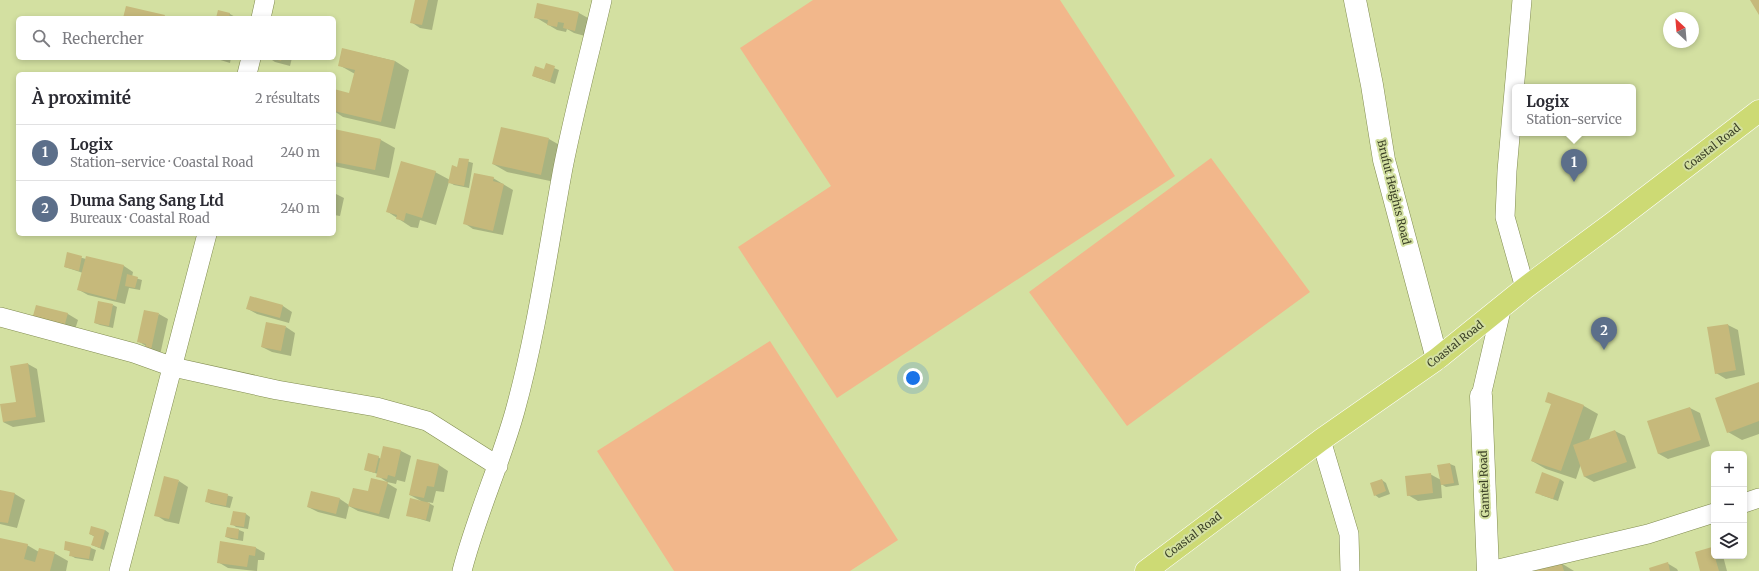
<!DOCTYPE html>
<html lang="fr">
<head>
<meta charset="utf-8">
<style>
	body { margin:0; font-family:Merriweather,serif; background:#f7f7f7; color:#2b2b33 }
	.controls { position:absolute; right:12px; bottom:12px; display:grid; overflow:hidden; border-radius:6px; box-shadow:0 2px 6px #0003 }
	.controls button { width:36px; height:36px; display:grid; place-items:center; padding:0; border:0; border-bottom:1px solid #e1e1e2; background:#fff; color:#2b2b33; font:20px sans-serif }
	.compass { position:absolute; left:1663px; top:12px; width:36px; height:36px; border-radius:50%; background:#fff; box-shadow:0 2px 6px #0003; rotate:334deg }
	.you { position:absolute; left:913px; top:378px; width:14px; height:14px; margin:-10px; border:3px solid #fff; border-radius:50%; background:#1a73e8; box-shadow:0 0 0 6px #1a73e833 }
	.badge { display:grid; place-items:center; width:26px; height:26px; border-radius:50%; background:#d93025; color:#fff; font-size:13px; font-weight:700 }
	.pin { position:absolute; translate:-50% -33px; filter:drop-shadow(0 1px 2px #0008) }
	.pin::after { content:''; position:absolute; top:21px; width:14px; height:12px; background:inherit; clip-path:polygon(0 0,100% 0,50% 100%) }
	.popup { position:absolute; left:1512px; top:84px; width:124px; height:52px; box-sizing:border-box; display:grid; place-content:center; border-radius:6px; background:#fff; filter:drop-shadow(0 1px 3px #0005); font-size:13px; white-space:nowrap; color:#7c7c81 }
	.popup b { font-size:15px; color:#2b2b33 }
	.popup::after { content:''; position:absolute; left:50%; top:100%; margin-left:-8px; border:8px solid transparent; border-top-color:#fff }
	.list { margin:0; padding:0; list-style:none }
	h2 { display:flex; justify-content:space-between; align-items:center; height:52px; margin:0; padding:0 16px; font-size:17px }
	h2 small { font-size:13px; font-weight:400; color:#7c7c81 }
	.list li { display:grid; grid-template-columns:26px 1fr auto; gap:12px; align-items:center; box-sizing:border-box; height:56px; padding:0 16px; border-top:1px solid #e1e1e2 }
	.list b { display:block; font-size:15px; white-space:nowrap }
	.list p { margin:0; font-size:13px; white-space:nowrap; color:#7c7c81 }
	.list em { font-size:13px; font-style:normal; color:#7c7c81 }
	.icon { flex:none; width:22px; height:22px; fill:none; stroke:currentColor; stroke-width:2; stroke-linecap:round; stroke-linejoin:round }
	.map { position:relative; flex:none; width:1759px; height:571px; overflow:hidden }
	.search { position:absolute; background:#fff; box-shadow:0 2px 6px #0003; left:16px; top:16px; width:320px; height:44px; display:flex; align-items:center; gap:10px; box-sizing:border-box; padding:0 14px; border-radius:6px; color:#7c7c81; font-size:15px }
	.panel { position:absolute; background:#fff; box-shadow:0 2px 6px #0003; left:16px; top:72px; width:320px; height:164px; border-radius:6px }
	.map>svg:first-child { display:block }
	.green { fill:#f2b78b }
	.shadow { fill:#0003 }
	.building { fill:#c6b97b }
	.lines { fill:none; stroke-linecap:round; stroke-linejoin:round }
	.minor-casing { stroke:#808b50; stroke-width:20 }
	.tertiary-casing { stroke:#808b50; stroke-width:23 }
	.primary-casing { stroke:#fff; stroke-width:23 }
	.minor { stroke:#fff; stroke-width:19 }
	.tertiary { stroke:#fff; stroke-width:22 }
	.primary { stroke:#cdda74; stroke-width:22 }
	.labels { text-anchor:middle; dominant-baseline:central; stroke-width:4; stroke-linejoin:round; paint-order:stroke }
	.street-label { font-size:11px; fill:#3b4026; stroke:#d3e0a1 }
</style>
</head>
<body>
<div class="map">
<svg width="1759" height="571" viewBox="0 0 1759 571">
	<rect width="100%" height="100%" fill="#d3e0a1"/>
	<!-- green -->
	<path class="green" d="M813 0H1060L1175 176 837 398 738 247 831 186 740 48Z
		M1211 158 1310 292 1127 426 1029 292Z
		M770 341 898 540 850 571H674L597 451Z"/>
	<!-- shadow -->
	<path class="shadow" d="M416 0H438L432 30 420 28 411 22Z
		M219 11 230 14 237 18H217Z
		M579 13 588 18 585 36 574 33 567 29 566 32 557 30 535 17Z
		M343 49 395 61 409 70 395 129 343 117 334 111V90L350 94 355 74 339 65Z
		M214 58H231L230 63Z
		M269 58H292L290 66 275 62Z
		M546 65 559 70 555 84 533 76 545 70Z
		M334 130 381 140 395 148 389 178 334 166Z
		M549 139 563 147 555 182 507 172 493 164Z
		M460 159 473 163 469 188 454 185 449 182 436 225 420 220 418 228 411 227 388 212 435 172 450 180 458 168Z
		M493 178 513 190 503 235 473 229 464 223Z
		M334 193 344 198 340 216 334 215Z
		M68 254 86 259 87 257 124 266 133 272 132 277 142 280 140 290 129 288 125 304 88 295 79 290 83 273 65 267Z
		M113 305 117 307 113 328 100 325 95 323Z
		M37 306 68 314 78 320 73 336Z
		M283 306 292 312 289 323 257 314 248 309Z
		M159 314 168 319 160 355 138 341Z
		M1728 325 1738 330 1745 375 1726 379 1716 373Z
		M286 327 295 333 291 356 272 352 262 347Z
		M28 364 37 369 45 422 13 427 3 422 17 402Z
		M1759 384V434L1742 440 1728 432Z
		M1549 394 1584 406 1598 414 1589 440 1615 431 1625 436 1636 468 1594 482 1585 477 1581 464 1576 479 1546 469 1532 461 1552 404 1546 401Z
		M1690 408 1700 413 1710 446 1668 459 1659 454 1648 422Z
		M384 447 401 451 411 456 405 482 397 480 396 484 387 482 378 476V474L365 470 378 457 381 459Z
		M418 460 439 465 448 471 444 492 436 491 433 503 427 502 434 506 430 522 407 515 421 501 410 495Z
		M1450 464 1455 466 1459 485 1446 487 1441 484 1442 498 1418 501 1408 495 1430 474 1441 480 1438 466Z
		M1560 479 1564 482 1558 501 1541 495Z
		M1382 480 1386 483 1390 494 1379 498 1375 495Z
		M179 481 188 487 179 524 165 521 156 515Z
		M387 483 397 489 389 519 358 511 349 506 346 519 318 512 308 507 340 499 349 505Z
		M209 490 233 497 230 508 211 504 206 501Z
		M0 491 15 494 25 500 17 528 0 524Z
		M234 512 246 514 250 517 248 529 236 527 232 524Z
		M227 528 239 530 244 532 243 541 231 539 226 537Z
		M105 530 109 533 104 550 92 545 95 537 90 534Z
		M0 539 27 545 39 552 54 553 68 561 66 571H0Z
		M66 543 91 548 96 550 93 561 75 558 70 555 71 552 65 549Z
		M256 548 265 553 264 560H258L257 571 228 568 218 562Z
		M1712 548 1714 549V556H1723L1727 571H1701Z
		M1561 563 1574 571H1537Z
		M1667 563 1677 569 1678 571H1651Z"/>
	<!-- building -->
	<path class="building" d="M415 0H428L422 25 410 23Z
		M1750 0H1759V15Z
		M537 3 579 12 575 31 563 28 564 23 558 22 557 27 547 25 548 20 534 18Z
		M126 6 165 15 164 18H123Z
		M218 10 230 13 229 18H216Z
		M342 48 395 61 381 122 334 111V89L349 93 355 70 338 66Z
		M271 58H282L281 61Z
		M546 63 555 66 550 82 532 76 535 66 544 69Z
		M501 127 549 138 541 175 492 164Z
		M334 129 381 139 375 170 334 162Z
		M459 158 469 159 464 186 448 183 452 165 457 167Z
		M401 161 436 171 422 218 406 213 404 221 396 219 397 215 386 212Z
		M474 173 494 177 493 181 504 184 493 231 463 224Z
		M67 252 82 256 79 271 64 267Z
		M86 256 124 265 116 300 77 290Z
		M127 274 138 277 135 288 125 286Z
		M250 296 283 305 280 318 246 309Z
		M98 301 113 304 109 326 94 323Z
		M36 305 68 313 63 331 31 323Z
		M144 310 159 313 151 350 145 349 146 344 137 342Z
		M266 322 286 326 281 351 261 347Z
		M1728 324 1736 370 1715 374 1707 327Z
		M28 363 36 417 3 422 0 404 16 402 10 366Z
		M1759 382V421L1727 433 1715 398Z
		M1548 392 1584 405 1561 471 1531 461 1551 404 1545 402Z
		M1690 407 1701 440 1658 454 1647 421Z
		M1615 430 1627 462 1584 477 1573 445Z
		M383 446 401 450 395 477 388 475 387 479 376 477Z
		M368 453 379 456 375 473 364 470Z
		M417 459 439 464 434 487 427 486 424 498 409 495Z
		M1450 463 1454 483 1441 485 1437 465Z
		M1542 472 1560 479 1553 499 1535 493Z
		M1431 473 1433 493 1407 496 1405 476Z
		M164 476 179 480 169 519 154 516Z
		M371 478 388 482 379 514 348 506 353 488 368 491Z
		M1382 479 1386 491 1374 496 1370 483Z
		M208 489 228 494 226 506 205 502Z
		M0 490 15 493 8 523 0 522Z
		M311 491 340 498 336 514 307 507Z
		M410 498 430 503 426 520 406 516Z
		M233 511 246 513 244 527 230 525Z
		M91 526 105 530 100 548 91 545 94 536 89 534Z
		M227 527 239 529 238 539 225 537Z
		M0 538 28 544 24 559 35 562 39 548 55 552 50 571H0Z
		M65 541 91 547 89 559 69 556 70 551 64 550Z
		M220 541 256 547 255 556 249 555 247 567 217 563Z
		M1712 547 1719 571H1700L1695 552Z
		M1561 562 1564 571H1534Z
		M1668 562 1670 571H1650L1649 568Z"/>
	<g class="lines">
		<defs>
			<path id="minor" d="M1522 0 1507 171 1505 217 1525 288
				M261 18 265 0
				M247 74 251 58
				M0 317 134 353 173 367 277 390 376 407 427 421 498 466
				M1481 396 1502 306
				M1321 440 1349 534 1350 571
				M1744 503 1759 498
				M119 571 207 234
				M462 571C476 516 500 465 515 411 537 331 548 249 563 168 574 112 589 56 602 0
				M1490 571 1648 534 1714 513"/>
			<path id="tertiary" d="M1355 0 1372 85 1384 160 1437 359
				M1481 396 1488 571"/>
			<path id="primary" d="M1146 571 1321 440 1437 359 1525 288 1614 222 1759 111"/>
		</defs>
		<!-- minor casing -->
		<use href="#minor" class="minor-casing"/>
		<!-- tertiary casing -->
		<use href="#tertiary" class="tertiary-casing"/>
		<!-- primary casing -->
		<use href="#primary" class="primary-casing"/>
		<!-- minor -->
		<use href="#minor" class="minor"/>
		<!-- tertiary -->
		<use href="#tertiary" class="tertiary"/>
		<!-- primary -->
		<use href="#primary" class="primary"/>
	</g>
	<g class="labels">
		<!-- street labels -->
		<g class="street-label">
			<text transform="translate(1712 147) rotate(-38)">Coastal Road</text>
			<text transform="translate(1394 192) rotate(76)">Brufut Heights Road</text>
			<text transform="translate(1455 344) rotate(-38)">Coastal Road</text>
			<text transform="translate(1484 484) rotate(-92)">Gamtel Road</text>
			<text transform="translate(1193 535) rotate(-37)">Coastal Road</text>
		</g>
	</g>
</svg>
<div class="controls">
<button>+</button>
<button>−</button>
<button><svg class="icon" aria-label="layers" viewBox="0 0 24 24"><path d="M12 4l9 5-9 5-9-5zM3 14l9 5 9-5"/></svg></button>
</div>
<svg class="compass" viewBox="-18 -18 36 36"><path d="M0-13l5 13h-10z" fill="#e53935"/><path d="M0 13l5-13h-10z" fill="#7c7c81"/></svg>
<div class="you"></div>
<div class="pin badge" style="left:1574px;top:182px;background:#5c6f8a">1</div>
<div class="popup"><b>Logix</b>Station-service</div>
<div class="pin badge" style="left:1604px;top:350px;background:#5c6f8a">2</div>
<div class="search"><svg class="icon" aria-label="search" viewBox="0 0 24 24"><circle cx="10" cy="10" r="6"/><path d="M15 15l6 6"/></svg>Rechercher</div>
<section class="panel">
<h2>À proximité<small>2 résultats</small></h2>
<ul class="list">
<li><span class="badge" style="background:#5c6f8a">1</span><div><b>Logix</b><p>Station-service · Coastal Road</p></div><em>240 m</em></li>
<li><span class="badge" style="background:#5c6f8a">2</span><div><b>Duma Sang Sang Ltd</b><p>Bureaux · Coastal Road</p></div><em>240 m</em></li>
</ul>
</section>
</div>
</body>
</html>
